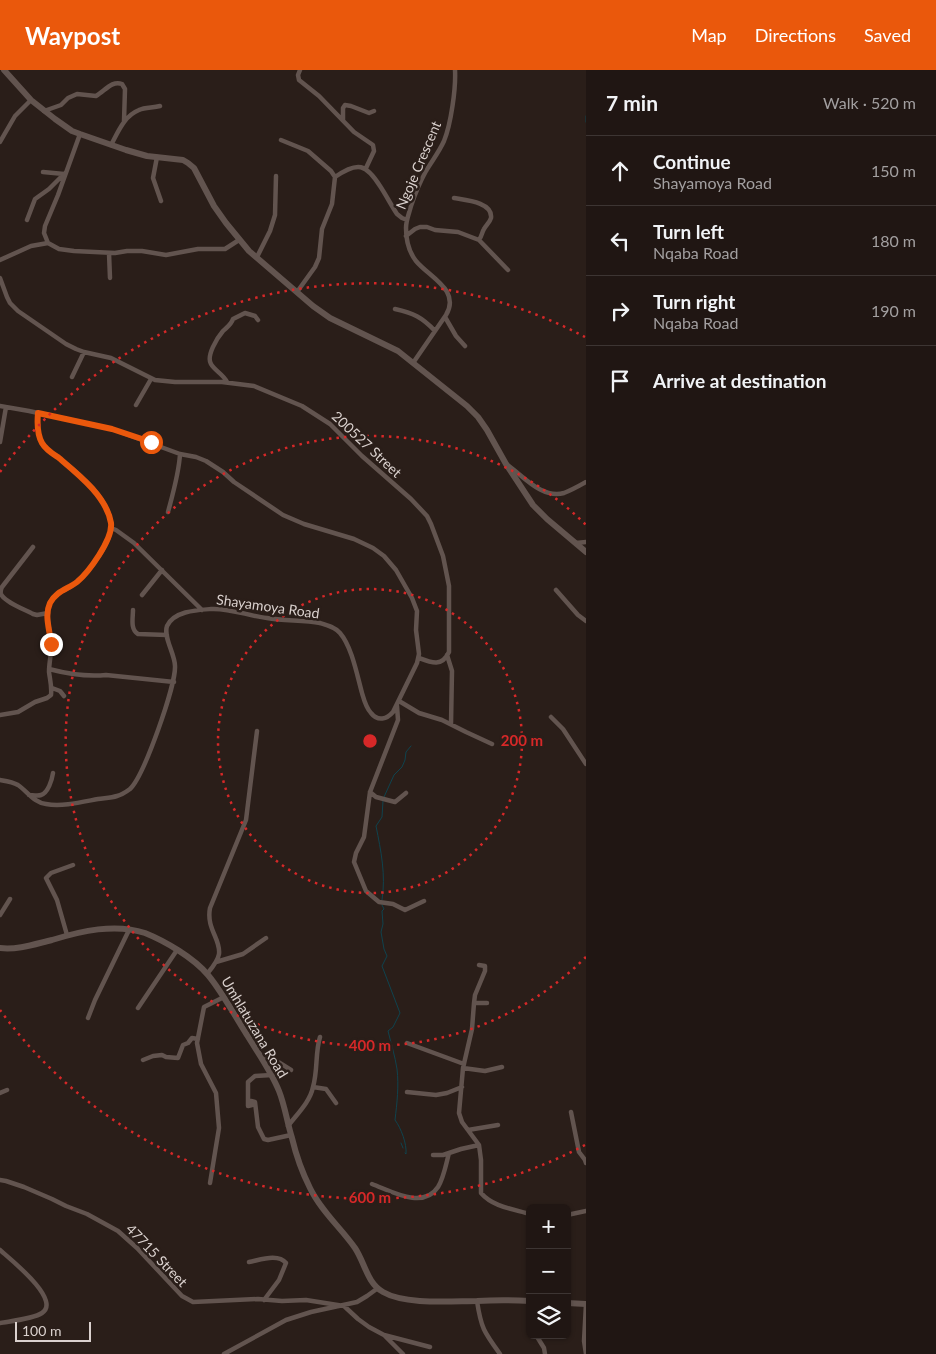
<!DOCTYPE html>
<html lang="en">
<head>
<meta charset="utf-8">
<style>
	body { margin:0; font-family:Lato,sans-serif; background:#2d2321; color:#f1f3f6 }
	.controls { position:absolute; right:15px; bottom:15px; display:grid; overflow:hidden; border-radius:8px; box-shadow:0 1px 4px #0004 }
	.controls button { width:45px; height:45px; display:grid; place-items:center; padding:0; border:0; border-bottom:1px solid #3d3533; background:#201613; color:#f1f3f6; font:25px sans-serif }
	.scale { position:absolute; left:15px; bottom:12px; width:76px; box-sizing:border-box; padding-left:5px; border:2px solid #dad1ce; border-top:0; font-size:14px; line-height:18px; white-space:nowrap; color:#dad1ce; -webkit-text-stroke:4px #2a1e19; paint-order:stroke }
	.stop { position:absolute; width:15px; height:15px; margin:-11px; border:4px solid #ea580c; border-radius:50%; background:#fff }
	.stop.end { background:#ea580c; border-color:#fff; box-shadow:0 1px 5px #0008 }
	.list { margin:0; padding:0; list-style:none }
	h2 { display:flex; justify-content:space-between; align-items:center; height:65px; margin:0; padding:0 20px; font-size:21px }
	h2 small { font-size:16px; font-weight:400; color:#a29fa0 }
	.list li { display:grid; grid-template-columns:32px 1fr auto; gap:15px; align-items:center; box-sizing:border-box; height:70px; padding:0 20px; border-top:1px solid #3d3533 }
	.list b { display:block; font-size:19px; white-space:nowrap }
	.list p { margin:0; font-size:16px; white-space:nowrap; color:#a29fa0 }
	.list em { font-size:16px; font-style:normal; color:#a29fa0 }
	.icon { flex:none; width:28px; height:28px; fill:none; stroke:currentColor; stroke-width:2; stroke-linecap:round; stroke-linejoin:round }
	.map { position:relative; flex:none; width:586px; height:1284px; overflow:hidden }
	header { display:flex; align-items:center; gap:30px; box-sizing:border-box; height:70px; padding:0 25px; background:#ea580c; color:#fff }
	header strong { font-size:24px }
	nav { display:flex; gap:28px; margin-inline-start:auto; font-size:18px }
	main { display:flex }
	aside { flex:1; background:#201613 }
	.map>svg:first-child { display:block }
	.lines { fill:none; stroke-linecap:round; stroke-linejoin:round }
	.stream { stroke:#0f434e; stroke-width:1 }
	.street { stroke:#62544f; stroke-width:4.5 }
	.secondary { stroke:#62544f; stroke-width:6 }
	.route { stroke:#ea580c; stroke-width:6 }
	.ring { fill:none; stroke:#d62828; stroke-width:2.5; stroke-dasharray:2.5 5 }
	.labels { text-anchor:middle; dominant-baseline:central; stroke-width:5; stroke-linejoin:round; paint-order:stroke }
	.street-label { font-size:14px; fill:#dad1ce; stroke:#2a1e19 }
	.centre { fill:#d62828; stroke:#2a1e19; stroke-width:2.5 }
	.ring-label { font-size:15px; text-anchor:middle; font-weight:bold; fill:#d62828; stroke:#2a1e19; stroke-width:5; stroke-linejoin:round; paint-order:stroke }
</style>
</head>
<body>
<header>
<strong>Waypost</strong>
<nav><a>Map</a><a>Directions</a><a>Saved</a></nav>
</header>
<main>
<div class="map">
<svg width="586" height="1284" viewBox="0 0 586 1284">
	<rect width="100%" height="100%" fill="#2a1e19"/>
	<g class="lines">
		<!-- stream -->
		<path class="stream" d="M586 46V52
			M384 727 394 705 402 697 405 690 406 682 411 676
			M382 830C386 805 381 781 376 756L382 747 383 731
			M382 835 384 839 382 841 383 854 381 862 384 879 387 886 382 896 400 943 393 957 388 961C391 973 395 986 397 999 399 1016 397 1033 395 1050 401 1058 407 1074 406 1084L405 1083
			M401 1073 403 1078"/>
		<!-- street -->
		<path class="street" d="M300 0 298 5 299 10 319 26 354 62 373 75 374 81 366 98
			M44 41 61 35 68 28 77 24 96 26C105 21 112 10 122 14L125 19 124 51
			M343 50V38L345 35 351 36 369 43 374 41
			M281 70 308 81 331 101 335 107
			M0 72 15 46 31 30
			M111 75C118 62 124 46 139 40 145 37 153 38 160 36
			M157 87 153 108 161 131
			M43 102 64 104
			M454 128C465 130 493 132 491 148 490 152 486 155 484 159 482 162 482 166 479 170
			M27 150 35 129 49 119 64 104
			M406 166 415 159 420 157H427L435 160 458 162 479 170 508 200
			M48 173 44 163 45 156 58 125 80 64
			M109 183 110 208
			M257 187 270 161 275 145 276 106
			M0 190 31 176 48 173 59 179 74 181 115 183 127 181H142L166 185 198 179H225L239 170
			M0 208 7 227 10 233 18 241 66 274 76 279 84 282 111 288 155 310 175 312H222L254 316 302 336 330 354 362 386 411 429 427 446 431 454 443 486 449 516V582C442 597 432 593 419 588
			M297 222 315 197 319 188 322 159 332 134 335 107C358 91 366 94 380 116 386 125 391 135 397 144L402 148 407 150
			M395 239C413 243 422 247 435 261
			M445 247 456 266 465 276
			M413 293 446 245C461 220 429 207 416 191 409 182 406 170 406 158 406 150 409 144 411 136 415 124 420 112 426 101 432 91 439 82 444 71 451 54 456 18 455 0
			M72 307 84 282
			M227 312C223 304 215 301 211 294 206 286 217 268 223 261 227 257 231 255 233 249L245 243 255 246 258 250
			M136 335 151 309
			M0 336 29 341 112 359 180 384 196 387 206 391 223 402 234 412 283 445 304 454 354 469 373 478 384 486 396 500 412 528 417 541 416 560 419 584 417 593 393 642C387 649 378 652 371 643 366 638 364 630 362 623 357 605 352 577 340 563 335 557 327 555 320 553 303 550 284 551 267 548 248 546 231 538 211 539 197 540 174 541 167 556 163 567 175 584 175 596 176 615 144 706 130 719 126 722 121 725 117 726 111 728 104 728 98 729 82 732 62 737 46 734 34 733 27 721 18 715 13 712 6 711 0 710
			M0 372 6 337
			M509 396C525 408 543 429 564 423 572 420 579 416 586 412
			M168 442C173 423 179 403 180 384
			M111 458 116 460 134 473 202 540
			M576 473 586 472
			M33 477 2 517C1 519 0 521 1 524 4 532 26 540 33 544L37 545 48 543
			M556 520 578 545 586 551
			M142 525 162 500
			M133 540C133 548 130 559 138 564L167 565
			M447 585 452 601 451 654
			M49 599C68 604 87 607 106 605L174 612
			M52 618 60 621 64 626
			M399 631 419 643 442 650 466 662 492 674
			M397 636 398 650 370 722 364 767 356 783 354 792 366 821 379 832 393 834 405 840 424 831
			M0 645 18 642 35 632 47 628 51 625C52 616 50 610 49 602 49 592 52 582 51 572 50 558 44 544 51 531 56 522 65 521 73 515 87 506 114 470 111 452 106 425 79 404 59 388 53 383 46 380 42 373 37 364 37 354 38 343
			M551 647 563 659 586 694
			M370 722 376 727 395 732 406 723
			M29 725C32 725 38 726 41 725 48 723 52 710 53 703
			M0 845 10 829
			M67 865 57 830 46 808 51 803 73 795
			M216 892 243 884 266 868
			M479 895 485 896V901L475 925 474 933 472 959 463 998 459 1043 462 1052 479 1075 481 1090V1123C493 1137 513 1139 530 1144
			M207 904C212 898 218 891 219 884 221 869 206 859 210 838L246 750 257 661
			M474 933H487
			M138 938 177 880
			M88 948 95 930 129 860
			M407 973 464 994
			M261 985 275 990 291 1000
			M143 990 153 986 162 985 166 987 178 988 183 975 188 973 192 968 198 969
			M463 998 485 1001 502 997
			M272 1005 255 1006 248 1012V1036L252 1035 251 1031 255 1032 258 1057 264 1069 268 1070 291 1065
			M313 1017 326 1019 336 1033
			M407 1022 436 1025 447 1023 462 1017
			M0 1023 7 1020
			M571 1042 579 1082 585 1090 586 1093
			M288 1056C297 1044 310 1032 313 1017 318 1000 315 983 320 967
			M468 1060 498 1055
			M433 1085H443L461 1079 479 1075
			M0 1110 6 1111 24 1117 52 1129 66 1136 87 1144 118 1161 137 1178 182 1226 193 1232 258 1229 282 1231 306 1230 344 1236 358 1249 369 1257 384 1265 430 1277
			M210 1113 219 1058 216 1023 201 994 197 973 204 937 224 927
			M372 1114C391 1121 423 1140 438 1117 444 1107 446 1094 449 1083
			M567 1145 586 1141
			M0 1180C10 1189 62 1230 42 1243 33 1249 11 1251 0 1253
			M249 1192C260 1190 278 1183 286 1193L279 1210 264 1230
			M477 1231C481 1258 484 1262 500 1284
			M528 1231 530 1253
			M586 1234 584 1271 586 1284
			M536 1265 544 1278 545 1284
			M385 1266 403 1284
			M224 1284 286 1250 311 1242 357 1232 367 1226 378 1218"/>
		<!-- secondary -->
		<path class="secondary" d="M4 0 31 30 55 49 72 61 80 64 126 80 147 86 183 90 188 93 194 98 214 136 226 153 249 181 313 236 330 248 398 281 467 336 478 347 487 360 506 394 533 435 547 449 586 482
			M0 878C18 880 35 874 52 870 81 861 115 853 145 863 165 871 194 888 208 905 223 923 234 945 247 965 258 983 271 1001 279 1021 285 1036 287 1052 292 1068 296 1085 302 1102 310 1118 321 1141 341 1158 355 1178 365 1193 367 1213 383 1222 405 1235 452 1231 477 1231 494 1230 512 1230 530 1231
			M567 1233 586 1234"/>
	</g>
	<g class="lines">
		<!-- route -->
		<path class="route" d="M51 574C50 560 44 546 50 533 56 521 68 519 77 512 89 502 113 469 111 453 107 427 78 404 59 388 53 384 46 380 42 373 37 364 37 354 38 343L112 359 151 372"/>
	</g>
	<!-- distance rings -->
	<g class="ring">
		<circle cx="370" cy="671" r="152"/>
		<path d="M586 887A305 305 0 1 1 586 455"/>
		<path d="M585 1075A457 457 0 0 1 0 940M0 402A457 457 0 0 1 585 267"/>
	</g>
	<g class="labels">
		<!-- street labels -->
		<g class="street-label">
			<text transform="translate(418 95) rotate(-67)">Ngoje Crescent</text>
			<text transform="translate(367 374) rotate(43)">200527 Street</text>
			<text transform="translate(268 536) rotate(8)">Shayamoya Road</text>
			<text transform="translate(255 957) rotate(59)">Umhlatuzana Road</text>
			<text transform="translate(157 1185) rotate(46)">47715 Street</text>
		</g>
	</g>
	<circle cx="370" cy="671" r="8" class="centre"/>
	<g class="ring-label">
		<text x="522" y="676">200 m</text>
		<text x="370" y="981">400 m</text>
		<text x="370" y="1133">600 m</text>
	</g>
</svg>
<div class="controls">
<button>+</button>
<button>−</button>
<button><svg class="icon" aria-label="layers" viewBox="0 0 24 24"><path d="M12 4l9 5-9 5-9-5zM3 14l9 5 9-5"/></svg></button>
</div>
<div class="scale">100 m</div>
<div class="stop" style="left:151px;top:372px"></div>
<div class="stop end" style="left:51px;top:574px"></div>
</div>
<aside>
<h2>7 min<small>Walk · 520 m</small></h2>
<ul class="list">
<li><svg class="icon" aria-label="ahead" viewBox="0 0 24 24"><path d="M12 20V5M6 11l6-6 6 6"/></svg><div><b>Continue</b><p>Shayamoya Road</p></div><em>150 m</em></li>
<li><svg class="icon" aria-label="left" viewBox="0 0 24 24"><path d="M17 20v-9H6M10 6l-5 5 5 5"/></svg><div><b>Turn left</b><p>Nqaba Road</p></div><em>180 m</em></li>
<li><svg class="icon" aria-label="right" viewBox="0 0 24 24"><path d="M7 20v-9h11M14 6l5 5-5 5"/></svg><div><b>Turn right</b><p>Nqaba Road</p></div><em>190 m</em></li>
<li><svg class="icon" aria-label="arrive" viewBox="0 0 24 24"><path d="M6 21V4h12l-3 4 3 4H6"/></svg><div><b>Arrive at destination</b></div></li>
</ul>
</aside>
</main>
</body>
</html>
